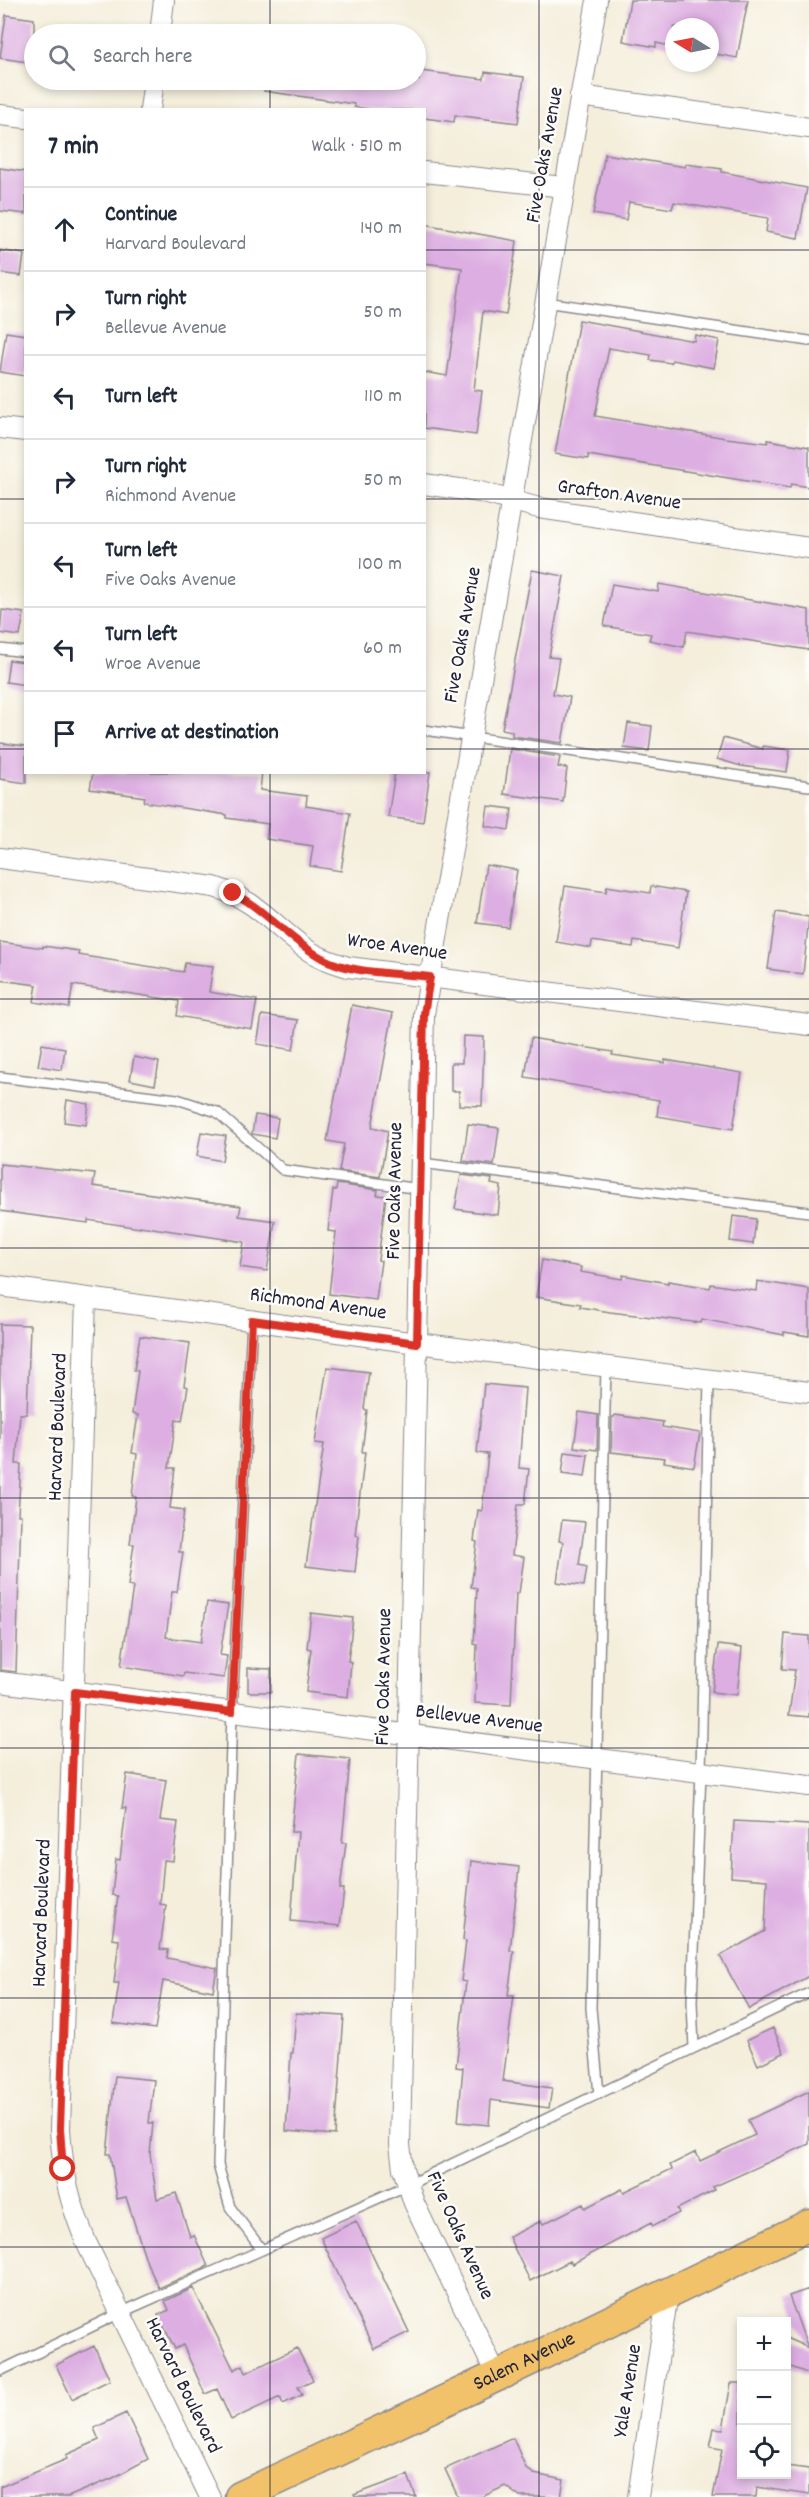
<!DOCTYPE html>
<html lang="en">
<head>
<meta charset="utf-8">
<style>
	body { margin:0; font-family:Dekko,sans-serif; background:#f2f2f3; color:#1f2937 }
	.controls { position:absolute; right:18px; bottom:18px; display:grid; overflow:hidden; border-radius:0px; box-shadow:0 3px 9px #0003 }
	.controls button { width:54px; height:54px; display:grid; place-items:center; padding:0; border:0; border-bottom:2px solid #e0e1e3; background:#fff; color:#1f2937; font:30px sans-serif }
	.compass { position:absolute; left:665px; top:18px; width:54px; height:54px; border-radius:50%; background:#fff; box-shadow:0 3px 9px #0003; rotate:280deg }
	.stop { position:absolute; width:18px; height:18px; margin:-14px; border:4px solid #d93025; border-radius:50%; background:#fff }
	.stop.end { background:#d93025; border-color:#fff; box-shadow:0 2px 6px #0008 }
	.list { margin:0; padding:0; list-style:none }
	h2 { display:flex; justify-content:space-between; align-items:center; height:78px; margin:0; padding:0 24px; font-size:26px }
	h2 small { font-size:20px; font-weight:400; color:#747a83 }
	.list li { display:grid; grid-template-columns:39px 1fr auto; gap:18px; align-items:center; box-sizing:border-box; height:84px; padding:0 24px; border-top:2px solid #e0e1e3 }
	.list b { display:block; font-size:22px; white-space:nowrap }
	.list p { margin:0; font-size:20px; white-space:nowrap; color:#747a83 }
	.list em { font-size:20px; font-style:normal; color:#747a83 }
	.icon { flex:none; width:33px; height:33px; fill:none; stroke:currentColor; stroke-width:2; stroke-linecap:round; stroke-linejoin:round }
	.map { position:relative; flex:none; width:809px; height:2497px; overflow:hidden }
	.search { position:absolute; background:#fff; box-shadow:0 3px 9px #0003; left:24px; top:24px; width:402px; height:66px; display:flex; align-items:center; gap:15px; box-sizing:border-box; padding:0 21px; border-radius:33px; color:#747a83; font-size:22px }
	.panel { position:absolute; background:#fff; box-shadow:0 3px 9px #0003; left:24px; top:108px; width:402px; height:666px; border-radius:0px }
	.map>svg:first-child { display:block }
	.building { fill:#ddaee2 }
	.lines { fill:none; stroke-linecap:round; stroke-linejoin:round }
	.lane-casing { stroke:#8b888b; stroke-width:12 }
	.street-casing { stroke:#8b888b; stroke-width:22 }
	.primary-casing { stroke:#8b888b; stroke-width:33 }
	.lane { stroke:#fff; stroke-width:9 }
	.street { stroke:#fff; stroke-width:20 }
	.primary { stroke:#f2c26a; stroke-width:30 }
	.route { stroke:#d93025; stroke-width:8 }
	.grid { fill:none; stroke:#22223b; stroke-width:1.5; stroke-opacity:0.55 }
	.labels { text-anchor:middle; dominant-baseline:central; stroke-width:5; stroke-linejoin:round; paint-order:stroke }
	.street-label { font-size:21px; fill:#22223b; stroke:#fdfcf7 }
</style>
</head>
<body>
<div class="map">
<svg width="809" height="2497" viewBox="0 0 809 2497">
	<rect width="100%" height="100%" fill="#fdfcf7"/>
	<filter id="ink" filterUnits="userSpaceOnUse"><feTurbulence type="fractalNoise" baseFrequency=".0167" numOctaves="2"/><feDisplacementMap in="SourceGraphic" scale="12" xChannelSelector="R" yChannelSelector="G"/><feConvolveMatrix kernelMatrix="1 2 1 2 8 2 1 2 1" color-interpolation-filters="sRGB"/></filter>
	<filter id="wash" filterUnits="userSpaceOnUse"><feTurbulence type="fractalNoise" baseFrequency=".008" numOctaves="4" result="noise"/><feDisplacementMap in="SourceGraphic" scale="24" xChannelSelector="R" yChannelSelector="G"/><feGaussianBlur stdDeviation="1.35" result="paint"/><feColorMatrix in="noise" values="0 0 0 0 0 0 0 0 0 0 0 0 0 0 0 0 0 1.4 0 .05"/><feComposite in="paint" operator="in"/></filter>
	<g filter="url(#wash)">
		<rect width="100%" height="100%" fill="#f4eedb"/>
		<g id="blocks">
			<!-- building -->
			<path class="building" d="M630 0H748L737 58 710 53V27H674V47L656 43V47L623 41Z
				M6 15 34 19V63L0 58Z
				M420 71 484 79 485 72 524 77 518 123 455 115 454 122 424 118V110H375L354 107V104L264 91 265 80H419Z
				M605 154 685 167 686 164 722 169V172L807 188 798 238 766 232 768 218 674 202 672 209 629 202 626 220 593 214Z
				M0 168 26 172V214L0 211Z
				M424 224 517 241 506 315 483 311 474 390 482 391 476 435 424 428V372L447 376 462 268 424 263Z
				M0 250 24 254 21 276 0 273Z
				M579 320 694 341 695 335 719 340 714 368 672 360 671 363 650 360 651 355 609 348 595 416 726 438 768 443V440L809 447V487L791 484 790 488 588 455V459L555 454Z
				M6 332 26 335V376L0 372Z
				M532 570 564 576 549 657 559 658 553 694 570 697 562 743 512 736V731L502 729Z
				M612 584 658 592 659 584 809 610V650L687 631 684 647 649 640 651 634 604 626Z
				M2 610 24 613 20 636 0 633Z
				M9 660 26 662V685L6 682Z
				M628 723 652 726 649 751 624 748Z
				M723 738 763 749V746L790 750 787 772 741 766 717 759Z
				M0 743 26 746V783L0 779Z
				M510 749 560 757 558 767 567 768 563 802 504 794Z
				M93 772H262L260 790 307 796 306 806 350 813 341 871 310 866 313 846 266 839 268 824 227 818V815L144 802 145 797 90 789Z
				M395 772H430L423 822 388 817Z
				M488 806 512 809 509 830 485 826Z
				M486 865 517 870 508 927 477 923Z
				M565 886 606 892 607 886 650 893 651 886 686 892 678 948 634 941 633 947 592 941 591 948 556 942Z
				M776 912 809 917 803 974 768 969Z
				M0 942 43 948V946L79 951 78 955 183 972 185 963 213 966 209 992 257 1000 252 1029 177 1016 179 1001 73 985 69 1008 34 1002 37 985 0 980Z
				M352 1005 393 1013 372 1127 388 1131 380 1177 339 1171 344 1144 327 1141Z
				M262 1015 298 1020 293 1050 257 1044Z
				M463 1036 484 1037 482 1106 459 1105V1091H451V1063H462Z
				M531 1038 613 1052 612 1055 665 1063V1060L742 1073 733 1129 657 1116 659 1100 525 1077Z
				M42 1044 65 1048 62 1070 38 1066Z
				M134 1057 159 1062 155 1085 130 1080Z
				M67 1100 89 1104 86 1125 64 1122Z
				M255 1115 278 1118 275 1138 252 1134Z
				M468 1124 499 1128 494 1165 463 1161Z
				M201 1132 226 1136 222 1161 197 1156Z
				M0 1164 95 1174 93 1186 241 1206 239 1216 275 1221 267 1271 240 1267 244 1242 140 1226V1228L88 1220V1223L0 1211Z
				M461 1175 492 1179 491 1184 501 1186 498 1215 455 1209Z
				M337 1184 378 1190 377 1195 386 1196 378 1260 381 1261 376 1300 329 1294 336 1232 328 1231 333 1190H336Z
				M733 1216 756 1219 753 1244 730 1241Z
				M542 1260 581 1267 580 1272 622 1279 623 1275 668 1283V1281L710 1288 711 1284 756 1291 757 1281 809 1289V1336L784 1332V1335L702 1319 701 1323 610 1312 580 1307 581 1304 536 1297Z
				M0 1324 30 1325 27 1414H20L16 1464H21L18 1515H21L16 1672 0 1670Z
				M140 1336 190 1343 184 1386 188 1387 182 1421 176 1420 169 1468H175L170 1508 184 1510 179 1552H183L177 1592H172L166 1637 201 1642 207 1602 228 1605 220 1655 227 1656 224 1678 184 1673 183 1676 121 1666 133 1587 128 1586 134 1544H130L136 1497 132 1496 137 1454 132 1453 138 1415 132 1414 138 1371 134 1370Z
				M327 1367 369 1372 364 1409 367 1410 362 1452H365L355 1535 359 1536 355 1572 306 1566 324 1444 315 1443Z
				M484 1384 525 1388 519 1468 529 1469 525 1504H518L512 1555 524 1557 519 1593H516L511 1705 475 1703 477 1645 474 1644 477 1588 471 1587 477 1542 474 1541 478 1510 482 1511 488 1454 477 1453Z
				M579 1412 598 1415 597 1450 574 1447Z
				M615 1415 663 1422 662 1427 700 1433 694 1467 664 1462 665 1458 611 1452 612 1417H614Z
				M565 1452 588 1455 585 1477 562 1474Z
				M562 1520 585 1522 579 1565 587 1567 584 1586 557 1582 563 1542 559 1541Z
				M311 1613 353 1618 348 1661 351 1662 348 1697 306 1692 311 1649 307 1648Z
				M785 1634 809 1636V1717L789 1715 795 1670 782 1669Z
				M718 1645 742 1648 737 1695 712 1692Z
				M248 1668 271 1669V1692H248Z
				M299 1754 350 1759 342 1843H346L340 1889H344L340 1926 291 1921 298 1832H291Z
				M127 1774 166 1780 160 1820 178 1822 173 1861 164 1860 160 1904 166 1905 160 1949 168 1950 167 1958 217 1968 213 1991 163 1981 155 2029 113 2023 119 1983H114L119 1940 112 1939 118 1896 112 1895 116 1859 120 1860 126 1808H122Z
				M734 1821 809 1825V1976L749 2009 720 1956 765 1931 767 1880 731 1877Z
				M471 1861 519 1867 510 1951H514L508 1995H514L503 2081 552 2088 549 2108 491 2100 489 2125 458 2122 463 2068 456 2067 466 1982 461 1981 466 1941 463 1940Z
				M296 2013 344 2016 335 2135 286 2131 291 2053H293Z
				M773 2028 784 2053 758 2065 747 2040Z
				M115 2076 154 2080 149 2123H153L150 2154 157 2199 176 2193 190 2237 194 2235 208 2266 159 2288 147 2263 126 2197 117 2199 110 2154H107Z
				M809 2091V2144L713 2187 715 2190 677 2209 679 2213 653 2226 651 2223 572 2264 570 2261 530 2281 509 2237 541 2221 543 2224 583 2204 585 2208 622 2189 624 2192 672 2169 670 2165 696 2152 700 2161 755 2135 748 2120Z
				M356 2221 409 2332 374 2349 321 2238Z
				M193 2288 234 2370 243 2365 246 2373 297 2348 313 2380 298 2387 302 2395 283 2404 280 2397 231 2420 217 2389 205 2394 183 2345 175 2349 158 2315 169 2310 165 2301Z
				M809 2289V2345H807L789 2296Z
				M786 2338 809 2348V2374L786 2365Z
				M94 2346 110 2380 72 2399 56 2365Z
				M731 2383H741V2475H786V2466L809 2469V2495L757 2487 756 2497H713L722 2449 710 2447 714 2428 723 2429Z
				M126 2413 148 2459 113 2478 68 2497H0V2487L67 2459 66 2455 99 2440 94 2428Z
				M513 2438 526 2468 534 2474 564 2480 561 2497H520L505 2486 482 2497H458L445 2469Z
				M408 2475 416 2497H355L354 2495Z"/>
		</g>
	</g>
	<g filter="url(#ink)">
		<use href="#blocks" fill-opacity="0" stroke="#8b888b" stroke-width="1.5"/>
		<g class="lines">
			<defs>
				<path id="lane" d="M545 302 809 341
					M0 649 26 652
					M424 730 809 786
					M0 1077 177 1099 217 1112 283 1170 420 1189
					M421 1163 809 1212
					M252 1320 232 1712 218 2165 230 2207 262 2250
					M694 2048 692 2002 701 1772 709 1379
					M599 2094 591 2008 606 1366
					M0 2371 120 2313 408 2185 809 1993"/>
				<path id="street" d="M160 34 164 0
					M580 96 809 128
					M150 110 154 80
					M0 115 26 118
					M424 172 564 187
					M0 428 26 431
					M424 484 480 492 539 508 809 548
					M0 858 214 887C256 900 269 921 302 946 316 957 332 962 348 967L809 1025
					M0 1286 417 1343 809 1392
					M86 1298 60 2129C63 2175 69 2200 86 2242L210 2497
					M0 1682 809 1786
					M497 2376 414 2203 403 2169 400 2145 424 1014 597 0
					M638 2497 668 2292"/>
				<g id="primary">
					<path id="s1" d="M240 2497 497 2376 809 2225"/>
				</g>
			</defs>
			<!-- lane casing -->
			<use href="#lane" class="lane-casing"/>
			<!-- street casing -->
			<use href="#street" class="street-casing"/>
			<!-- primary casing -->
			<use href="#primary" class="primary-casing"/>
			<!-- lane -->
			<use href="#lane" class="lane"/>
			<!-- street -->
			<use href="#street" class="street"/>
			<!-- primary -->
			<use href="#primary" class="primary"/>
		</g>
	</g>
	<g class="lines" filter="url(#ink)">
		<!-- route -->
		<path class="route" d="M63 2169 60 2129 75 1692 232 1712 252 1320 417 1343 424 1014 430 977C398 973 350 974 322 958 289 940 266 910 233 893"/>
	</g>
	<!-- grid -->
	<path class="grid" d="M270 0V34M539 0V2497M270 80V110M0 250H26M424 250H809M0 499H26M424 499H809M0 749H26M424 749H809M270 772V2497M0 999H809M0 1248H809M0 1498H809M0 1748H809M0 1998H809M0 2247H809"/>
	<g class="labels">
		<!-- street labels -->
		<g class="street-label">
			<text transform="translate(546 155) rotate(-80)">Five Oaks Avenue</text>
			<text transform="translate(619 496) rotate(8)">Grafton Avenue</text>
			<text transform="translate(464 635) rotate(-80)">Five Oaks Avenue</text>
			<text transform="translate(397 948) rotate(8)">Wroe Avenue</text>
			<text transform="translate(396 1191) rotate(-89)">Five Oaks Avenue</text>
			<text transform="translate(318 1305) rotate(8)">Richmond Avenue</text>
			<text transform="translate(59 1427) rotate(-88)">Harvard Boulevard</text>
			<text transform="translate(385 1677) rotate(-89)">Five Oaks Avenue</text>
			<text transform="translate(479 1720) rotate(7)">Bellevue Avenue</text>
			<text transform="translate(43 1913) rotate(-88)">Harvard Boulevard</text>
			<text transform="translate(459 2236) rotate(66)">Five Oaks Avenue</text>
			<text stroke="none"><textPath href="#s1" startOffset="315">Salem Avenue</textPath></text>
			<text transform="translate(182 2386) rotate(64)">Harvard Boulevard</text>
			<text transform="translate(629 2391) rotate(-81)">Yale Avenue</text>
		</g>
	</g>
</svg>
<div class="controls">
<button>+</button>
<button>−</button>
<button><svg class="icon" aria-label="locate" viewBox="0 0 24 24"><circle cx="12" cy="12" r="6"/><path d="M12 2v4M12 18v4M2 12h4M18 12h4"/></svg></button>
</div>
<svg class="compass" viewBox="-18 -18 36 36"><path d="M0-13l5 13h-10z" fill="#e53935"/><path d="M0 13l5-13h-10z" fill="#747a83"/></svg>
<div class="stop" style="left:63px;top:2169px"></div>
<div class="stop end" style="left:233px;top:893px"></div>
<div class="search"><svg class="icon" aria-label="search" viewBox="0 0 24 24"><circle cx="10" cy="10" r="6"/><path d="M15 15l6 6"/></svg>Search here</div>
<section class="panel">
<h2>7 min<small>Walk · 510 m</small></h2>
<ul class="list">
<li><svg class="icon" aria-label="ahead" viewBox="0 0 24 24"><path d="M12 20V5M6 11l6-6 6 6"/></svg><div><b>Continue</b><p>Harvard Boulevard</p></div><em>140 m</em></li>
<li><svg class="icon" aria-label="right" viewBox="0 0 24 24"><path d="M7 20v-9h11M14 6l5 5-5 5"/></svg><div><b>Turn right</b><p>Bellevue Avenue</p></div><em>50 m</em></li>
<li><svg class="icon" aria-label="left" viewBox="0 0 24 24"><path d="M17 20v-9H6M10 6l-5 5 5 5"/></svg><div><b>Turn left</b></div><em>110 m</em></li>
<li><svg class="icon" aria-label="right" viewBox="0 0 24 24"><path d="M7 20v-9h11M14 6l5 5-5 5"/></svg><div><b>Turn right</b><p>Richmond Avenue</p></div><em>50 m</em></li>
<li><svg class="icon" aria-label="left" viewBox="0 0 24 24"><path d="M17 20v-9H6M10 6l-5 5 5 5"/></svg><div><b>Turn left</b><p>Five Oaks Avenue</p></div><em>100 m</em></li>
<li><svg class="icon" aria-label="left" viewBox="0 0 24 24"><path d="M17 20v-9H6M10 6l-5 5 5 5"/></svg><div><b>Turn left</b><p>Wroe Avenue</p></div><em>60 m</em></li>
<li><svg class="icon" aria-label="arrive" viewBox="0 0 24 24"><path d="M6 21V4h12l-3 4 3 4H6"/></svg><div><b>Arrive at destination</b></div></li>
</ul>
</section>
</div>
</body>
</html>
